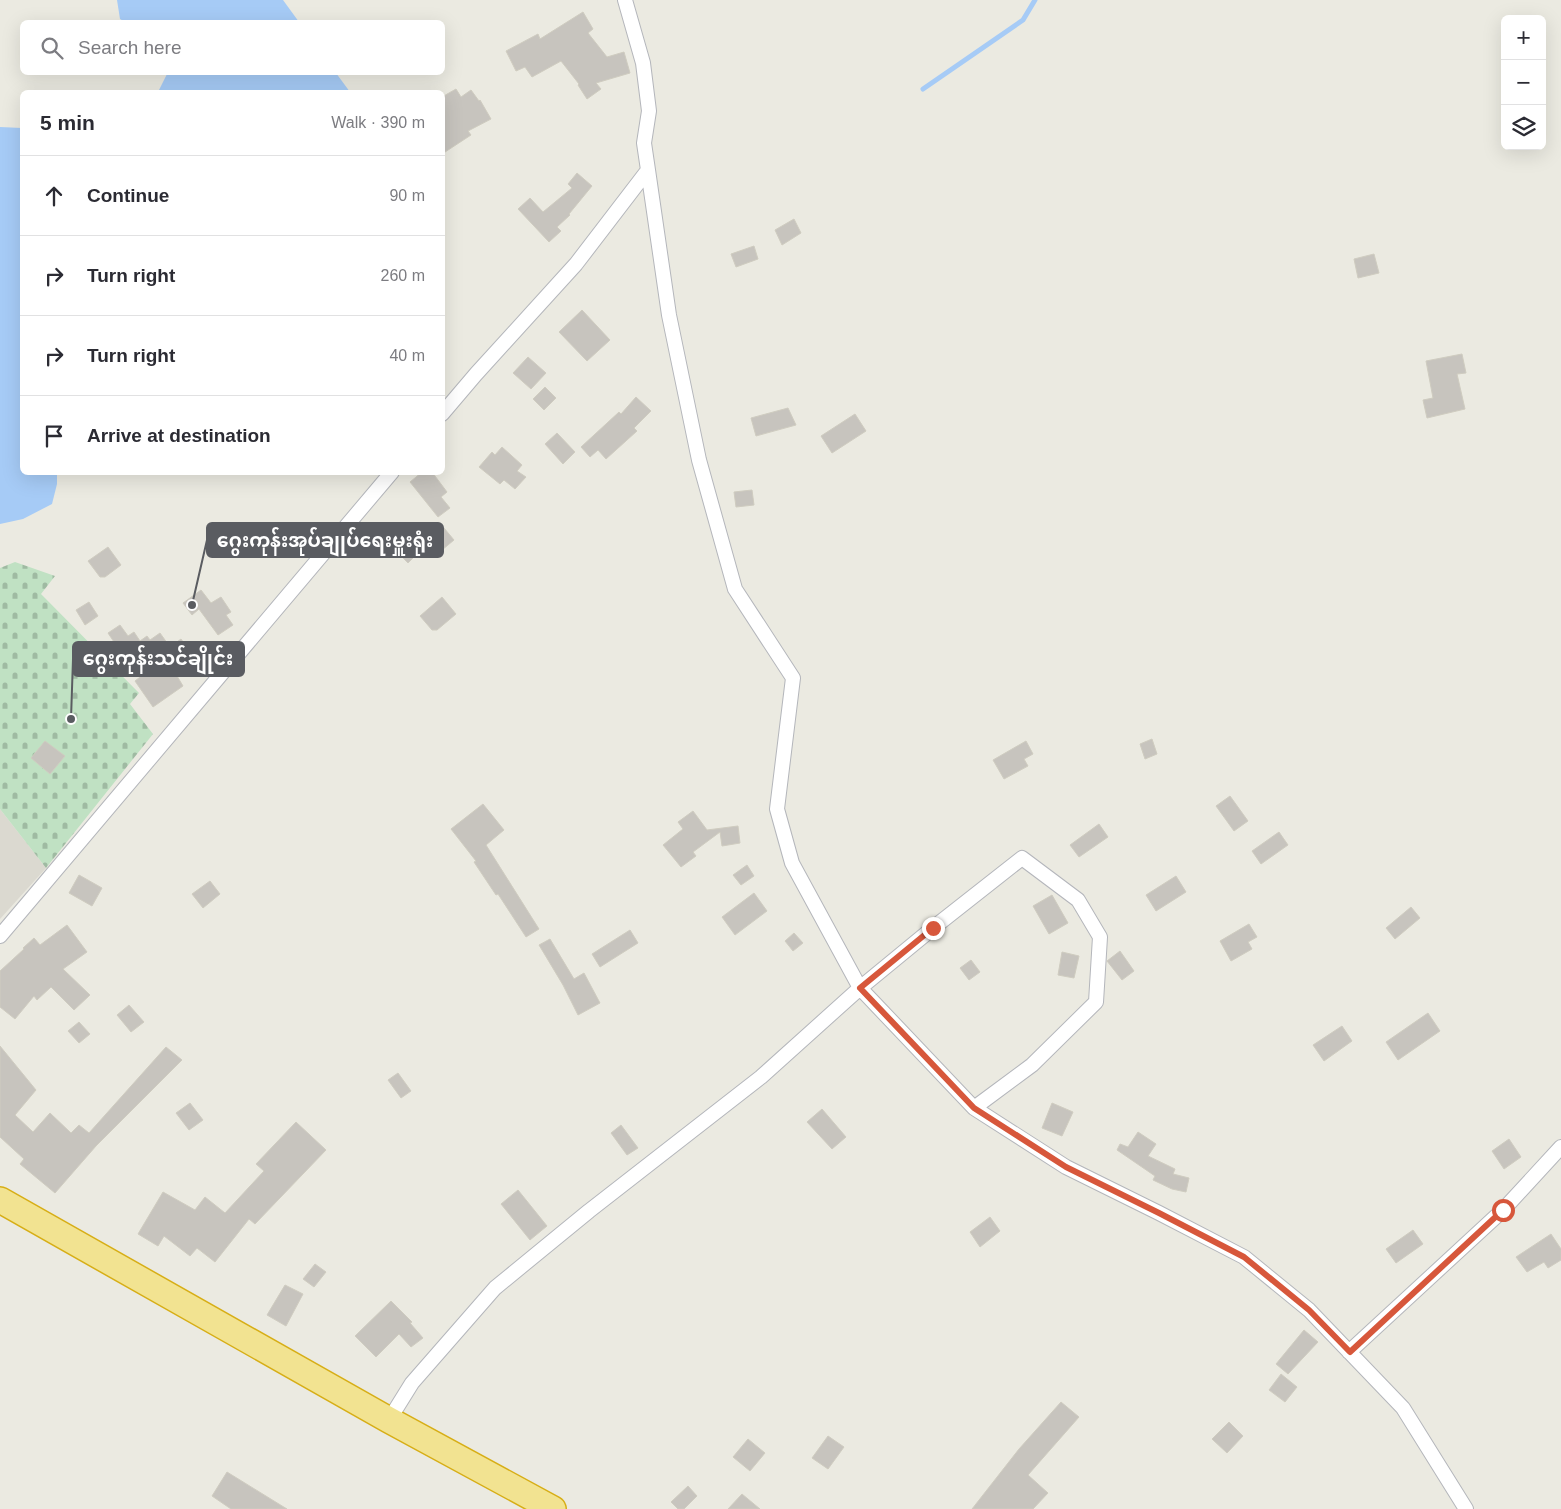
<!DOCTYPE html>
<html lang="en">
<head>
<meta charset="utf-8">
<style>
	body { margin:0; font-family:Arial,"Noto Sans Myanmar",sans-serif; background:#f2f2f3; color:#2b2b33 }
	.controls { position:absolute; right:15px; top:15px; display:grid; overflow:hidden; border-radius:8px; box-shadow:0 5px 20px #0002 }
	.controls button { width:45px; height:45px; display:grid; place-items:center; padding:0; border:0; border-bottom:1px solid #e1e1e2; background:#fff; color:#2b2b33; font:25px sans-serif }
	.stop { position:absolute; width:15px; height:15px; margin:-11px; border:4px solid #d7573b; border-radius:50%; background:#fff }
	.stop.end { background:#d7573b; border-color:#fff; box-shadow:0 1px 5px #0008 }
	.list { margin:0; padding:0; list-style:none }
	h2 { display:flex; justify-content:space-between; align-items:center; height:65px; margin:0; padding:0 20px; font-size:21px }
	h2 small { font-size:16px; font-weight:400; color:#7c7c81 }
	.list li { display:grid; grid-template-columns:32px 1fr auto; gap:15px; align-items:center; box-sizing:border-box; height:80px; padding:0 20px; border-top:1px solid #e1e1e2 }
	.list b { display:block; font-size:19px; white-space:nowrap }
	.list em { font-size:16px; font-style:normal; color:#7c7c81 }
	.icon { flex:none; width:28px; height:28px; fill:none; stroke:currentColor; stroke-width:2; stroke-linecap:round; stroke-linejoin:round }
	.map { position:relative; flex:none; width:1561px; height:1509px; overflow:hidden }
	.search { position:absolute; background:#fff; box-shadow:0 5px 20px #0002; left:20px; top:20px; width:425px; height:55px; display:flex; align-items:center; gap:12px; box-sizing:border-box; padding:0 18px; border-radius:8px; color:#7c7c81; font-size:19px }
	.panel { position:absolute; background:#fff; box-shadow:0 5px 20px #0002; left:20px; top:90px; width:425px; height:385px; border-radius:8px }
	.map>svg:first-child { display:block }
	.education { fill:#dbd9d0 }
	.cemetery { fill:url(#cemetery-stones) }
	.water { fill:#a6cbf6 }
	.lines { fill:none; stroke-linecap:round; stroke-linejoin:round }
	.stream { stroke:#a6cbf6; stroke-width:5 }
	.building { fill:#c7c4be; stroke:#cfccc0 }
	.street-casing { stroke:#b4b6bb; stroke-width:16 }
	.highway-casing { stroke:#d7ae16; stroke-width:28 }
	.street { stroke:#fff; stroke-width:14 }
	.highway { stroke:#f2e391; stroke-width:25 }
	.route { stroke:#d7573b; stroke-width:6 }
	.leader { fill:none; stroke:#5a5c61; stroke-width:2 }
	.callout-dot { fill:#5a5c61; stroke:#fff; stroke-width:2 }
	.callout { fill:#5a5c61; stroke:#5a5c61; stroke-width:2 }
	.callout-label { font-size:19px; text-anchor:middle; font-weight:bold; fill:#fff }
</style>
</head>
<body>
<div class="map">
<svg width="1561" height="1509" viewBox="0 0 1561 1509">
	<defs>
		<pattern id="cemetery-stones" width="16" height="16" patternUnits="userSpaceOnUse" patternTransform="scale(1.25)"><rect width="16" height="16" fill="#c0e1c3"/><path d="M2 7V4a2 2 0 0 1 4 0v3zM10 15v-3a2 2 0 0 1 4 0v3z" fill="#9fbaa2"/></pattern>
	</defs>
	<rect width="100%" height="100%" fill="#ebeae1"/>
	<!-- education -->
	<path class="education" d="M0 809 46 868 0 919Z"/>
	<!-- cemetery -->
	<path class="cemetery" d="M15 562 55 576 41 594 139 693 130 704 153 734 46 868 0 809V568Z"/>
	<!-- water -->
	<path class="water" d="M117 0H283L299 22H125L120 19Z
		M168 72 336 73 350 92H158Z
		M0 127 22 128V472L57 473V484L52 504 23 519 0 524Z"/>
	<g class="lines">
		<!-- stream -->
		<path class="stream" d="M923 89 1023 20 1035 0"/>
	</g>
	<!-- building -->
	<path class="building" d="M583 12 593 29 588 33 607 57 624 52 630 73 596 83 601 89 587 99 578 85 579 84 561 61 532 77 525 67 516 71 506 51 538 34 540 39Z
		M456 89 461 97 471 90 479 101 480 100 491 119 468 131 471 135 442 154V97Z
		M577 173 592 186 569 214 570 215 557 227 561 231 549 242 518 209 530 198 543 212 572 188 568 184Z
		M794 219 801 233 782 245 775 230Z
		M754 246 758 259 736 267 731 254Z
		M1374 254 1379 273 1358 278 1354 259Z
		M582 310 610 340 587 361 559 332Z
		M1462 354 1466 373 1457 374 1465 409 1427 418 1423 400 1433 398 1426 361Z
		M528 357 546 373 531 389 513 373Z
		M545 387 556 398 544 410 533 399Z
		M636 397 651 411 634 428 637 431 606 459 598 450 590 457 581 447 619 412 621 414Z
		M788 408 796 425 756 436 751 418Z
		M855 414 866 431 832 453 821 436Z
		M557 433 575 452 563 464 545 444Z
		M502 447 522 465 517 471 526 477 515 489 504 480 500 484 479 467 492 452 495 455Z
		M422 472H432L447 492 441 497 450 508 438 517 410 482Z
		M752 490 754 505 736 507 734 492Z
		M439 522 454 540 442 550 438 545 427 557 420 551 408 563 385 540 398 527 414 543Z
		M108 547 121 565 105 577H100L88 561Z
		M201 590 211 603 221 597 231 612 226 615 233 625 218 635 199 609 192 615 183 603Z
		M442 597 456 614 437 630H432L420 616Z
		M89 602 98 616 85 625 76 610Z
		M120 625 128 636 134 632 140 641 147 636 150 640 160 633 170 647 181 639 188 649 198 642 207 655 177 676 183 686 153 707 135 681 144 674 121 642 116 645 108 633Z
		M1152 739 1157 754 1145 759 1140 744Z
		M45 741 65 756 50 774 31 758Z
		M1026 741 1033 754 1024 759 1028 766 1004 779 993 760Z
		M1230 796 1248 821 1234 831 1216 806Z
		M483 804 504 830 486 845 539 929 526 937 498 894 496 895 474 862 476 861 451 829Z
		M693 811 707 830 738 826 740 843 722 846 720 832 693 852 696 856 681 867 663 845 683 829 678 822Z
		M1099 824 1108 837 1079 857 1070 845Z
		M1279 832 1288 845 1261 864 1252 851Z
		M747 865 754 876 741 885 733 875Z
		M79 875 102 888 92 906 69 893Z
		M1176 876 1186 892 1156 911 1146 895Z
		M210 881 220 894 203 908 192 894Z
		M754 893 767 911 735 935 722 917Z
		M1052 895 1068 923 1049 934 1033 906Z
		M1411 907 1420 918 1395 939 1386 928Z
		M1249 924 1257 937 1248 942 1252 949 1231 961 1220 941Z
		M67 925 87 952 63 969 90 995 74 1010 51 987 37 1000 34 996 15 1019 0 1007V971L24 949 23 948 34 938 40 945Z
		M630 930 638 943 600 967 592 954Z
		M794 933 803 943 793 951 785 941Z
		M550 939 574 979 584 973 600 1003 578 1015 563 985 539 945Z
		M1120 951 1134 971 1122 980 1107 961Z
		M1062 952 1079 956 1074 978 1058 975Z
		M971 960 980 972 969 980 960 968Z
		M129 1005 144 1022 131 1032 117 1015Z
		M1428 1013 1440 1031 1398 1060 1386 1042Z
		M79 1022 90 1034 79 1043 68 1031Z
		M1342 1026 1352 1041 1324 1061 1313 1045Z
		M0 1046 36 1090 15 1115 33 1132 50 1113 71 1133 79 1125 89 1133 166 1047 182 1060 96 1146 55 1193 20 1164 24 1159 0 1137Z
		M398 1073 411 1091 401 1098 388 1080Z
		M190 1103 203 1120 189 1130 176 1113Z
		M1052 1103 1073 1112 1062 1136 1042 1128Z
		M822 1109 846 1137 832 1149 807 1122Z
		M296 1122 326 1150 255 1224 249 1219 215 1262 197 1248 190 1256 164 1236 158 1246 138 1234 163 1192 195 1210 205 1197 225 1213 264 1171 256 1164Z
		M621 1125 638 1148 627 1155 611 1133Z
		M1138 1132 1156 1144 1148 1156 1175 1169 1173 1174 1189 1178 1186 1192 1172 1189 1153 1180 1155 1176 1117 1150 1120 1144 1128 1147Z
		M1509 1139 1521 1157 1504 1169 1492 1151Z
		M518 1190 547 1226 530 1240 501 1204Z
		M990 1217 1000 1231 980 1247 970 1232Z
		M1413 1230 1423 1244 1396 1263 1386 1249Z
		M1551 1234 1561 1249V1260L1548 1268 1544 1262 1527 1272 1516 1257Z
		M315 1264 326 1272 314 1287 303 1279Z
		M285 1285 303 1294 286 1326 267 1315Z
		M391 1301 412 1322 410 1323 423 1338 411 1347 399 1334 376 1357 355 1336Z
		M1304 1330 1318 1342 1288 1374 1276 1364Z
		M1281 1374 1297 1387 1285 1402 1269 1390Z
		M1061 1402 1079 1417 1028 1475 1048 1493 1033 1509H972L1019 1449Z
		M1229 1422 1243 1436 1227 1453 1212 1439Z
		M828 1436 844 1447 828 1469 812 1458Z
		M748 1439 765 1453 750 1471 733 1457Z
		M227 1472 287 1509H231L212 1496Z
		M688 1486 697 1496 684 1509H678L671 1502Z
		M742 1494 760 1509H728Z"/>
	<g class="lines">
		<defs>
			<path id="street" d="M648 170 669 315 699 460 735 589 793 678 777 809 792 863 860 988 974 1108 1066 1167 1159 1213 1244 1257 1309 1310 1403 1408 1466 1509
				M442 414 476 374 576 264 648 170 644 143 649 111 643 63 625 0
				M0 936 392 472
				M1349 1352 1503 1210 1561 1147
				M389 1420 412 1383 495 1288 589 1211 761 1077 860 988 933 928 1022 858 1078 900 1100 937 1096 1002 1032 1065 974 1108"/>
			<path id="highway" d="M0 1200 389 1420 553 1509"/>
		</defs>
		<!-- street casing -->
		<use href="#street" class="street-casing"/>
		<!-- highway casing -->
		<use href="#highway" class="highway-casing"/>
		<!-- street -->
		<use href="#street" class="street"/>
		<!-- highway -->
		<use href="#highway" class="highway"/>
	</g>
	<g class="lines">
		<!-- route -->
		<path class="route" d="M933 928 860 988 974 1108 1066 1167 1159 1213 1244 1257 1309 1310 1350 1352 1503 1210"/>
	</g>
	<!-- callouts -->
	<path class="leader" d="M192 605L207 540M71 719L73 659"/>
	<g class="callout-dot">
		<circle cx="192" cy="605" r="5"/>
		<circle cx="71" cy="719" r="5"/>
	</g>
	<g class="callout">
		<rect x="207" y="523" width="236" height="34" rx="5"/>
		<rect x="73" y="642" width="171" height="34" rx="5"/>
	</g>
	<g class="callout-label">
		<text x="325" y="547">ဂွေးကုန်းအုပ်ချုပ်ရေးမှူးရုံး</text>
		<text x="158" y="665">ဂွေးကုန်းသင်ချိုင်း</text>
	</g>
</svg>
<div class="controls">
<button>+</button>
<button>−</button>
<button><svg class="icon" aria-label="layers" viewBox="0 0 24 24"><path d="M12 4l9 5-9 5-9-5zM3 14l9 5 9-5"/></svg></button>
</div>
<div class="stop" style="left:1503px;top:1210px"></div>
<div class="stop end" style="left:933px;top:928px"></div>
<div class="search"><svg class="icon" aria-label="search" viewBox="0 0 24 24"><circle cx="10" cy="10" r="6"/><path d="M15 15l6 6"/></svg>Search here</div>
<section class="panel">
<h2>5 min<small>Walk · 390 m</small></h2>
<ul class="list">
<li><svg class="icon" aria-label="ahead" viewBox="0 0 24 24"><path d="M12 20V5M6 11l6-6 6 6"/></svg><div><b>Continue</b></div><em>90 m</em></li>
<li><svg class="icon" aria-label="right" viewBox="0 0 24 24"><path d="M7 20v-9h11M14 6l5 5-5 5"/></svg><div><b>Turn right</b></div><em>260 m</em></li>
<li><svg class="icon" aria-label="right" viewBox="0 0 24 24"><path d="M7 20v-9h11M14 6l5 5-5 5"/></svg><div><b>Turn right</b></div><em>40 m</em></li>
<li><svg class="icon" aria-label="arrive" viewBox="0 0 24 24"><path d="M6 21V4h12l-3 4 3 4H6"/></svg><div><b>Arrive at destination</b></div></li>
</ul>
</section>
</div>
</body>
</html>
